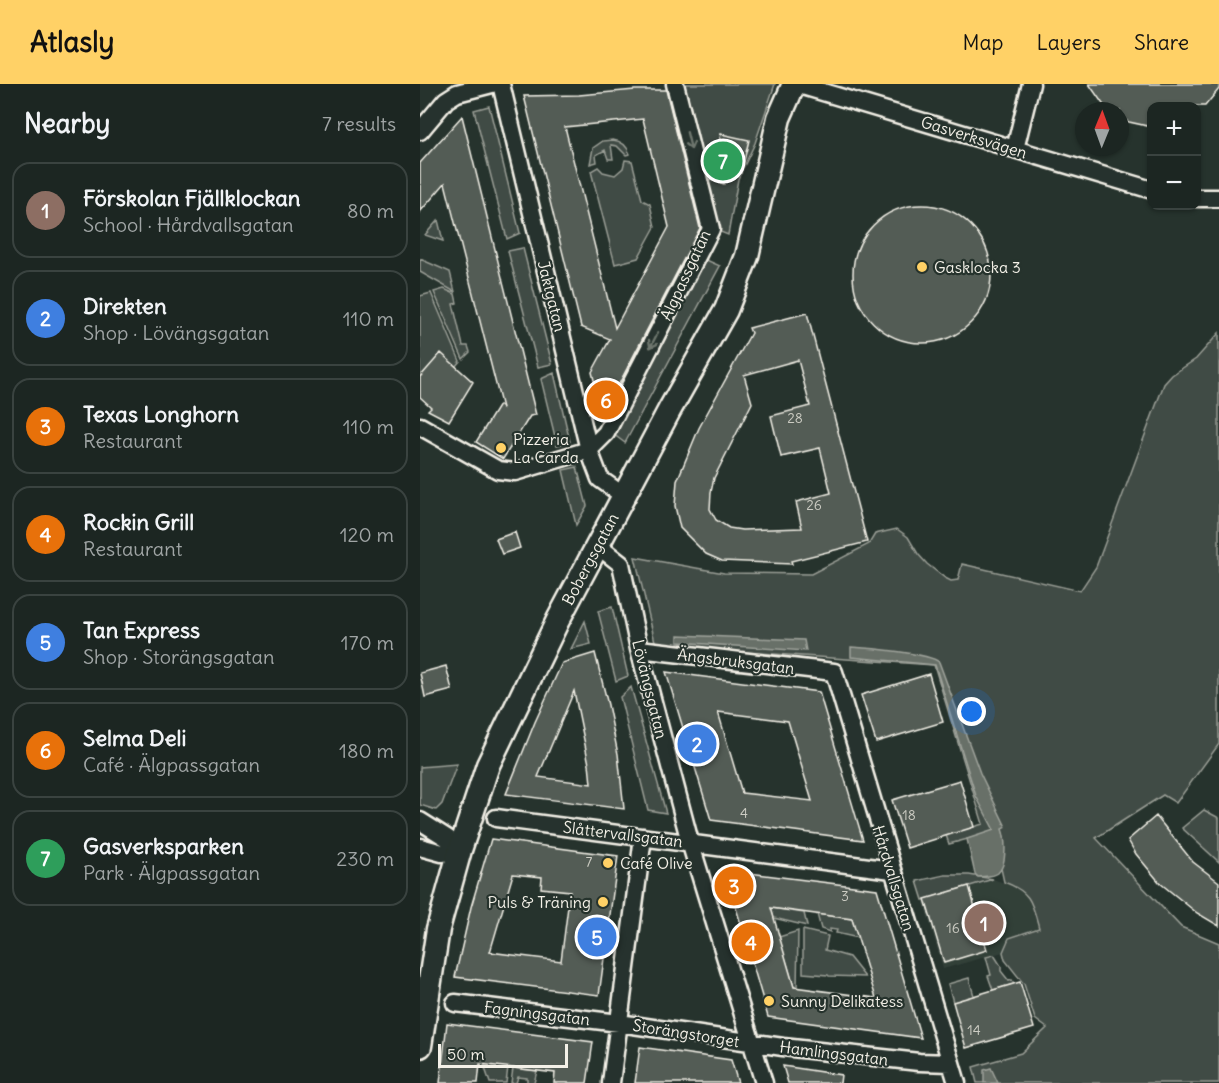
<!DOCTYPE html>
<html lang="en">
<head>
<meta charset="utf-8">
<style>
	body { margin:0; font-family:Delius,sans-serif; background:#29322f; color:#f1f3f6 }
	.controls { position:absolute; right:18px; top:18px; display:grid; overflow:hidden; border-radius:12px; box-shadow:0 2px 4px #0004 }
	.controls button { width:54px; height:54px; display:grid; place-items:center; padding:0; border:0; border-bottom:2px solid #3a4340; background:#1c2622; color:#f1f3f6; font:30px sans-serif }
	.compass { position:absolute; left:655px; top:18px; width:54px; height:54px; border-radius:50%; background:#1c2622; box-shadow:0 2px 4px #0004; rotate:1deg }
	.scale { position:absolute; left:18px; bottom:15px; width:130px; box-sizing:border-box; padding-left:6px; border:3px solid #f4f1e8; border-top:0; font-size:16px; line-height:21px; white-space:nowrap; color:#f4f1e8; -webkit-text-stroke:4px #26332d; paint-order:stroke }
	.you { position:absolute; left:552px; top:628px; width:21px; height:21px; margin:-15px; border:4px solid #fff; border-radius:50%; background:#1a73e8; box-shadow:0 0 0 9px #1a73e833 }
	.badge { display:grid; place-items:center; width:39px; height:39px; border-radius:50%; background:#ffd166; color:#fff; font-size:20px; font-weight:700 }
	.pin { position:absolute; translate:-50% -50%; border:3px solid #fff; box-shadow:0 2px 6px #0006 }
	.list { margin:0; padding:0; list-style:none }
	h2 { display:flex; justify-content:space-between; align-items:center; height:78px; margin:0; padding:0 24px; font-size:26px }
	h2 small { font-size:20px; font-weight:400; color:#a0a5a5 }
	.list li { display:grid; grid-template-columns:39px 1fr auto; gap:18px; align-items:center; box-sizing:border-box; height:96px; margin:0 12px 12px; padding:0 12px; border:2px solid #3a4340; border-radius:18px }
	.list b { display:block; font-size:22px; white-space:nowrap }
	.list p { margin:0; font-size:20px; white-space:nowrap; color:#a0a5a5 }
	.list em { font-size:20px; font-style:normal; color:#a0a5a5 }
	.map { position:relative; flex:none; width:799px; height:999px; overflow:hidden }
	header { display:flex; align-items:center; gap:36px; box-sizing:border-box; height:84px; padding:0 30px; background:#ffd166; color:#111 }
	header strong { font-size:28px }
	nav { display:flex; gap:33px; margin-inline-start:auto; font-size:21px }
	main { display:flex }
	aside { flex:1; background:#1c2622 }
	.map>svg:first-child { display:block }
	.built { fill:#333f39 }
	.green { fill:#414b45; stroke:#9a9e96; stroke-width:1.5 }
	.water { fill:#676f68; stroke:#9fa39b; stroke-width:1.5 }
	.building { fill:#525c55; stroke:#f4f1e8; stroke-width:1.5; fill-rule:evenodd }
	.lines { fill:none; stroke-linecap:round; stroke-linejoin:round }
	.street-casing { stroke:#f4f1e8; stroke-width:21 }
	.secondary-casing { stroke:#f4f1e8; stroke-width:27 }
	.street { stroke:#26332d; stroke-width:16 }
	.secondary { stroke:#26332d; stroke-width:22 }
	.oneway { stroke:#6e766e }
	.poi-dot { fill:#ffd166; stroke:#26332d; stroke-width:2 }
	.labels { text-anchor:middle; dominant-baseline:central; stroke-width:4.5; stroke-linejoin:round; paint-order:stroke }
	.number-label { font-size:14px; fill:#ccccc3 }
	.street-label { font-size:16px; fill:#f4f1e8; stroke:#26332d }
	.poi-label { font-size:16px; fill:#f4f1e8; stroke:#26332d; text-anchor:start }
</style>
</head>
<body>
<header>
<strong>Atlasly</strong>
<nav><a>Map</a><a>Layers</a><a>Share</a></nav>
</header>
<main>
<aside>
<h2>Nearby<small>7 results</small></h2>
<ul class="list">
<li><span class="badge" style="background:#8d6e63">1</span><div><b>Förskolan Fjällklockan</b><p>School · Hårdvallsgatan</p></div><em>80 m</em></li>
<li><span class="badge" style="background:#3f7fe0">2</span><div><b>Direkten</b><p>Shop · Lövängsgatan</p></div><em>110 m</em></li>
<li><span class="badge" style="background:#e8710a">3</span><div><b>Texas Longhorn</b><p>Restaurant</p></div><em>110 m</em></li>
<li><span class="badge" style="background:#e8710a">4</span><div><b>Rockin Grill</b><p>Restaurant</p></div><em>120 m</em></li>
<li><span class="badge" style="background:#3f7fe0">5</span><div><b>Tan Express</b><p>Shop · Storängsgatan</p></div><em>170 m</em></li>
<li><span class="badge" style="background:#e8710a">6</span><div><b>Selma Deli</b><p>Café · Älgpassgatan</p></div><em>180 m</em></li>
<li><span class="badge" style="background:#2e9e5b">7</span><div><b>Gasverksparken</b><p>Park · Älgpassgatan</p></div><em>230 m</em></li>
</ul>
</aside>
<div class="map">
<svg width="799" height="999" viewBox="0 0 799 999">
	<rect width="100%" height="100%" fill="#26332d"/>
	<filter id="ink" filterUnits="userSpaceOnUse"><feTurbulence type="fractalNoise" baseFrequency=".0167" numOctaves="2"/><feDisplacementMap in="SourceGraphic" scale="12" xChannelSelector="R" yChannelSelector="G"/><feConvolveMatrix kernelMatrix="1 2 1 2 8 2 1 2 1" color-interpolation-filters="sRGB"/></filter>
	<g filter="url(#ink)">
		<!-- built -->
		<path class="built" d="M573 795 593 802 609 813 619 844 589 854 583 868 523 885 503 816Z"/>
		<!-- green -->
		<path class="green" d="M263 0H355L335 59 318 95 308 151 298 147Z
			M69 22 100 149 87 155 54 26Z
			M193 56C202 57 207 62 210 70L206 71 197 62 191 61 193 75H188L185 66 176 71 177 78 170 80 173 64 183 57Z
			M205 76 212 77 222 116 230 120 235 143 218 174 195 180 171 87 178 83 183 88 195 91 203 84Z
			M18 136 23 157 5 151Z
			M103 164 132 280 118 283 88 167Z
			M0 175 30 188 35 208 0 188Z
			M284 175 300 182 205 359 193 350Z
			M24 205 35 210 37 219 33 220 43 262H48L50 268 43 275 14 208Z
			M11 209 40 277 35 283 21 270 0 293V212Z
			M799 249V660L756 719 743 711 676 754 761 843 799 859V999H557L553 983 601 969 627 944 615 935 604 900 585 876 583 868 589 854 619 844C612 818 611 808 584 798L577 766 566 750 529 760 526 751 563 740 514 581 236 562 215 473 304 489 391 490 449 460 455 450 477 445 488 453 498 470 507 480 525 494 531 497 538 496 542 480 660 507 676 483 744 300 752 291 776 275Z
			M134 289 150 358 137 361 121 295Z
			M157 383 167 422 156 441 143 386Z
			M192 523 208 592 196 597 178 527Z
			M165 537 171 560 151 565Z
			M211 603 246 729 228 726 200 613Z
			M37 680 22 720 16 726 0 721V683Z
			M784 726 799 734V778L762 744Z
			M525 791H549L573 795 503 816 497 797Z
			M351 824 384 829 387 842 354 834Z
			M397 830 432 835 438 854 416 849 417 846 410 845V848L401 845Z
			M383 846 408 852 405 866 429 873 445 893 409 892 408 891 383 889Z
			M378 847 377 904 374 903 359 853Z
			M574 871 581 882V887L589 897 592 896 594 900 573 906 568 892 571 891 566 873Z
			M549 894 554 912 533 918 528 900Z
			M64 981 88 983 86 999H70Z
			M93 984 117 987 114 999H107V994L98 993 96 999H91Z"/>
		<!-- water -->
		<path class="water" d="M258 551 384 556 386 567 258 558Z
			M431 563C448 564 509 569 519 578L560 689 586 743 582 745C586 756 587 781 578 789 573 793 564 792 558 793L555 790 547 755 574 746 556 712 515 581 431 573Z
			M571 984 578 999H564V986Z"/>
		<!-- building -->
		<path class="building" d="M669 0H799V5L785 22H732V43L709 38 700 34V27H690L685 23Z
			M215 6H246L280 144 187 323 180 320 172 288 190 255 161 243 104 12 159 11ZM223 35 249 143 195 244 145 43Z
			M42 32 116 331 110 332 83 375 56 358 79 321 82 324 25 99 0 128V79Z
			M301 50 329 56 321 89 307 86 304 100 290 96Z
			M433 190a69 69 0 1 1 138 0a69 69 0 1 1-138 0Z
			M387 229 447 458 371 477 372 480 302 477 286 470 260 444 255 422 257 397 279 344 331 249 329 244ZM378 276 390 322 351 332 361 373 400 364 411 409 376 418 382 444 322 446 309 444 296 436 290 425 291 408 294 394 332 319 324 291Z
			M21 269 53 298 29 337 8 326 11 323 0 313V293Z
			M95 448 100 464 82 470 76 455Z
			M175 569 188 621 198 670 204 725 86 710 115 638 142 579ZM154 607 169 680 171 700 118 693Z
			M26 582 32 606 5 613 0 589Z
			M246 588 399 608 443 756 291 736ZM298 628 368 637 392 717 322 709Z
			M509 590 523 638 456 658 441 611Z
			M540 696 554 743 487 764 472 716Z
			M736 732 773 778 799 798V842L777 829 740 799 716 770 708 756Z
			M71 755 198 772 179 911 35 893 51 823ZM93 790 122 793 121 804 150 807 141 877 70 868Z
			M305 786 457 805 501 954 348 933ZM351 824 432 835 456 914 374 903Z
			M549 802 567 866 524 879 505 815Z
			M600 898 614 944 546 964 533 918Z
			M27 939 173 958 167 999H134L135 989 60 980 58 999H20Z
			M220 963 311 976 318 999H215Z
			M363 982 421 991 420 999H368Z"/>
		<g class="lines">
			<defs>
				<path id="street" d="M81 0 169 366 180 395 204 412
					M376 0 732 106
					M0 47 26 16 37 9 72 0
					M595 65 611 0
					M776 114H799
					M0 342 78 386 95 388 169 366 186 349 291 145 255 0
					M178 462 201 480 219 565 270 758 344 999
					M219 565 414 588 537 999
					M76 734 472 786
					M0 737 27 754 40 766
					M0 763 22 769 40 766
					M35 919 199 939 363 963 499 978 531 979
					M191 999 223 753"/>
				<path id="secondary" d="M0 962 18 845 40 766 68 681 138 536 250 325 306 226 327 172 359 34 374 0"/>
			</defs>
			<!-- street casing -->
			<use href="#street" class="street-casing"/>
			<!-- secondary casing -->
			<use href="#secondary" class="secondary-casing"/>
			<!-- street -->
			<use href="#street" class="street"/>
			<!-- secondary -->
			<use href="#secondary" class="secondary"/>
		</g>
		<!-- one-way arrows -->
		<defs><path id="oneway-shaft" d="M-6 0H5M1.5-3L5.5 0L1.5 3" fill="none" stroke-width="1.6" stroke-linecap="round" stroke-linejoin="round" transform="scale(1.5)"/></defs>
		<g class="oneway">
			<use href="#oneway-shaft" transform="translate(269 57) rotate(76)"/>
			<use href="#oneway-shaft" transform="translate(234 256) rotate(117)"/>
		</g>
	</g>
	<!-- markers -->
	<g class="poi-dot">
		<circle cx="502" cy="183" r="6"/>
		<circle cx="81" cy="364" r="6"/>
		<circle cx="188" cy="779" r="6"/>
		<circle cx="183" cy="818" r="6"/>
		<circle cx="349" cy="917" r="6"/>
	</g>
	<g class="labels">
		<!-- number labels -->
		<g class="number-label">
			<text x="375" y="334">28</text>
			<text x="394" y="421">26</text>
			<text x="324" y="729">4</text>
			<text x="489" y="731">18</text>
			<text x="169" y="778">7</text>
			<text x="425" y="812">3</text>
			<text x="533" y="844">16</text>
			<text x="554" y="946">14</text>
		</g>
		<!-- street labels -->
		<g class="street-label">
			<text transform="translate(554 53) rotate(17)">Gasverksvägen</text>
			<text transform="translate(265 191) rotate(-65)">Älgpassgatan</text>
			<text transform="translate(132 212) rotate(76)">Jaktgatan</text>
			<text transform="translate(170 475) rotate(-62)">Bobergsgatan</text>
			<text transform="translate(316 577) rotate(7)">Ängsbruksgatan</text>
			<text transform="translate(230 605) rotate(76)">Lövängsgatan</text>
			<text transform="translate(203 750) rotate(7)">Slåttervallsgatan</text>
			<text transform="translate(474 794) rotate(73)">Hårdvallsgatan</text>
			<text transform="translate(117 929) rotate(7)">Fagningsgatan</text>
			<text transform="translate(266 949) rotate(9)">Storängstorget</text>
			<text transform="translate(414 969) rotate(7)">Hamlingsgatan</text>
		</g>
		<!-- poi labels -->
		<g class="poi-label">
			<text x="514" y="183">Gasklocka 3</text>
			<text x="93" y="355">Pizzeria<tspan x="93" dy="18">La Carda</tspan></text>
			<text x="200" y="779">Café Olive</text>
			<text x="171" y="818" text-anchor="end">Puls &amp; Träning</text>
			<text x="361" y="917">Sunny Delikatess</text>
		</g>
	</g>
</svg>
<div class="controls">
<button>+</button>
<button>−</button>
</div>
<svg class="compass" viewBox="-18 -18 36 36"><path d="M0-13l5 13h-10z" fill="#e53935"/><path d="M0 13l5-13h-10z" fill="#a0a5a5"/></svg>
<div class="scale">50 m</div>
<div class="you"></div>
<div class="pin badge" style="left:564px;top:839px;background:#8d6e63">1</div>
<div class="pin badge" style="left:277px;top:660px;background:#3f7fe0">2</div>
<div class="pin badge" style="left:314px;top:802px;background:#e8710a">3</div>
<div class="pin badge" style="left:331px;top:858px;background:#e8710a">4</div>
<div class="pin badge" style="left:177px;top:853px;background:#3f7fe0">5</div>
<div class="pin badge" style="left:186px;top:316px;background:#e8710a">6</div>
<div class="pin badge" style="left:303px;top:77px;background:#2e9e5b">7</div>
</div>
</main>
</body>
</html>
